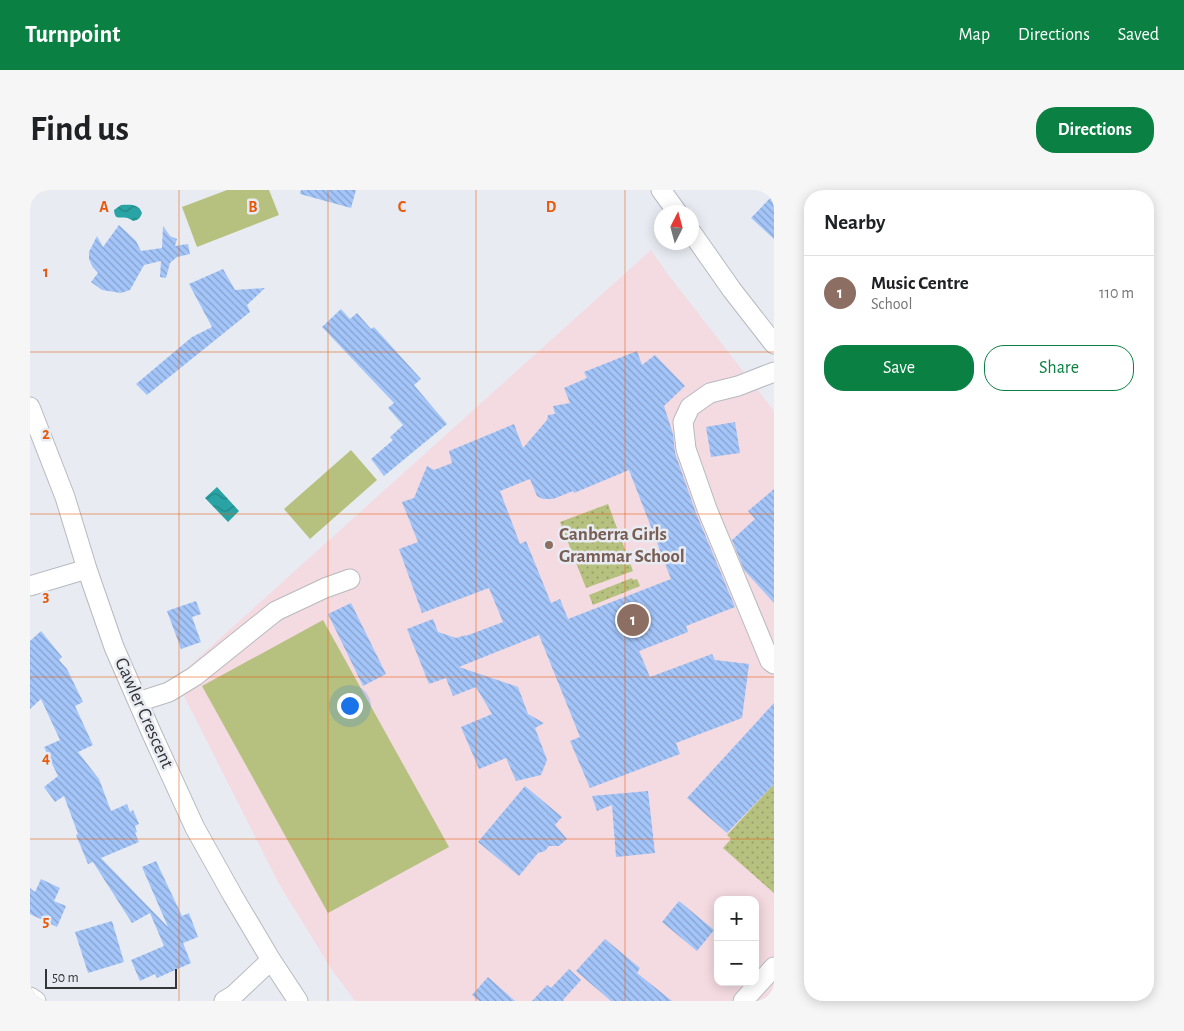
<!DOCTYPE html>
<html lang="en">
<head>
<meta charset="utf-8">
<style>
	body { margin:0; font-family:"Alegreya Sans",sans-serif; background:#f6f6f6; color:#202124 }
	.controls { position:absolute; right:15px; bottom:15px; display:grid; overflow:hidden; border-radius:10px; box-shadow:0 2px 12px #0003 }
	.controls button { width:45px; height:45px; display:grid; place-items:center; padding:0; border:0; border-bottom:1px solid #e0e0e0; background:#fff; color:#202124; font:25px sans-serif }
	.compass { position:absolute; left:624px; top:15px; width:45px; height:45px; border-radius:50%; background:#fff; box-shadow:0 2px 12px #0003; rotate:6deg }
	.scale { position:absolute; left:15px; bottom:12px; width:132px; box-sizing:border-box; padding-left:5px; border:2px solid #333537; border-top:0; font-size:14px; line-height:18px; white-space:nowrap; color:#333537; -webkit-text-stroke:4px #e8ecf2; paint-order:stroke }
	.you { position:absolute; left:319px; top:515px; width:18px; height:18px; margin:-12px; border:4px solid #fff; border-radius:50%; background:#1a73e8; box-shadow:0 0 0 8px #1a73e833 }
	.badge { display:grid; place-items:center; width:32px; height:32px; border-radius:50%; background:#0b8043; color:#fff; font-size:16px; font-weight:700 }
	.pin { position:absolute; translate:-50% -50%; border:2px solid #fff; box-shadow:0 1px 5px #0006 }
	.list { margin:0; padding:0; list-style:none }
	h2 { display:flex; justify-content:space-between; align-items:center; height:65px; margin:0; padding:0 20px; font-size:21px }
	h2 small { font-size:16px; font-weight:400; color:#757577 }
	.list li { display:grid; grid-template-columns:32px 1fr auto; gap:15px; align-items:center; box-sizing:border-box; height:75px; padding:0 20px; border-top:1px solid #e0e0e0 }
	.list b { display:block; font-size:19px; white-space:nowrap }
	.list p { margin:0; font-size:16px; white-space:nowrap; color:#757577 }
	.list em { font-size:16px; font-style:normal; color:#757577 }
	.actions { display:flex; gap:10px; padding:15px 20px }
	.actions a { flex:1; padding:11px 0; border:1px solid #0b8043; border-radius:20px; text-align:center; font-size:18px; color:#0b8043 }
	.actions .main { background:#0b8043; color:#fff }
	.map { position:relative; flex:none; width:744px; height:811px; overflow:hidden; border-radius:20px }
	header { display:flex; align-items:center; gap:30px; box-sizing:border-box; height:70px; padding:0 25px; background:#0b8043; color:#fff }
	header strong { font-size:24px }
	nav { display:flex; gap:28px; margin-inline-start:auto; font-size:18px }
	.intro { display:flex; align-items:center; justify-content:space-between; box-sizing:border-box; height:120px; padding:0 30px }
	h1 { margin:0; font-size:35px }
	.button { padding:12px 22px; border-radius:20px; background:#0b8043; color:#fff; font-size:18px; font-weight:700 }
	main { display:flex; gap:30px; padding:0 30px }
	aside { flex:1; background:#fff; border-radius:20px; box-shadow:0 2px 12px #0003 }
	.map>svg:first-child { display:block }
	.education { fill:#f4dae1; fill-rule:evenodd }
	.grass { fill:url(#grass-dots) }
	.green { fill:#b7c17f }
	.water { fill:url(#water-waves) }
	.building { fill:url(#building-back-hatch); fill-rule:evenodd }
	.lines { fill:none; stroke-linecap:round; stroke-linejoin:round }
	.minor-casing { stroke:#b6babf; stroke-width:21 }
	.minor { stroke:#fff; stroke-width:19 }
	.grid { fill:none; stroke:#e8590c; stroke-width:1; stroke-opacity:0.55 }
	.education-dot { fill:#8d6e63; stroke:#e8ecf2; stroke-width:2 }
	.labels { text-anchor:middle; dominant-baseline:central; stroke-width:5; stroke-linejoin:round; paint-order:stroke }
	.education-label { font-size:19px; font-weight:bold; fill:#785e54; stroke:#e8ecf2; text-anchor:start }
	.street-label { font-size:19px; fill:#333537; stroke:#e8ecf2 }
	.grid-label { font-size:16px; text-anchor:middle; font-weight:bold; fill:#e8590c; stroke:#e8ecf2; stroke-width:5; stroke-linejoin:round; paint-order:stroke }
</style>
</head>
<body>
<header>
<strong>Turnpoint</strong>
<nav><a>Map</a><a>Directions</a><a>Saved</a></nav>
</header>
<div class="intro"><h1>Find us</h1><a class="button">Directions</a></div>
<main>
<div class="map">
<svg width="744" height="811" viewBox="0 0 744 811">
	<defs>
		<pattern id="grass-dots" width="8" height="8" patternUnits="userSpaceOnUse" patternTransform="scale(1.25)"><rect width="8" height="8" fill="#b7c17f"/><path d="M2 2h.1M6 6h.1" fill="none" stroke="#959e69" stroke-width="1.8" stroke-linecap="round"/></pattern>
		<pattern id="water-waves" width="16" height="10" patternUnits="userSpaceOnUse" patternTransform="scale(1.25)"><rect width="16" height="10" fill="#29a3a4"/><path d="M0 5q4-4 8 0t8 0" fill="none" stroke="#248686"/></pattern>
		<pattern id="building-back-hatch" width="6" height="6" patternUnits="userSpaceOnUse" patternTransform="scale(1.25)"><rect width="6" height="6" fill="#a4c5f9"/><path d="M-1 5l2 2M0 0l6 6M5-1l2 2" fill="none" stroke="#86a1ca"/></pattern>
	</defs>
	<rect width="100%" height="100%" fill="#e8ecf2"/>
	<!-- education -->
	<path class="education" d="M621 60 637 83 744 221V811H325L302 780 249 694 152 502 146 488ZM688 710H725V792H688Z"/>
	<!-- grass -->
	<path class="grass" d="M578 314 603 381 556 398 530 332Z
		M602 388 603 390 607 389 610 396 563 415 559 405Z
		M744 594V703L693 658 701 649 697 645Z"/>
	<!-- green -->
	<path class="green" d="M197 0H239L249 25 167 57 152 17Z
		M321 260 347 290 280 349 254 319Z
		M293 430 419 657 298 723 172 496Z"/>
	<!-- water -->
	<path class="water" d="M91 15C100 15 108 13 112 23 110 28 109 30 103 31 102 30 98 28 97 28 89 26 85 31 84 20Z
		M187 297 209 321 198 332 175 308Z"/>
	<!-- building -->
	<path class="building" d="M271 0H326L321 18 270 4Z
		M744 4V49L721 28Z
		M89 35 106 51 111 61 132 58 133 36 140 46 147 49 145 56 158 54 160 64 147 67 140 73 136 88 130 87 131 71 114 75 100 100 91 103 72 100 61 92 68 83 62 76 59 69V62L67 46 73 57Z
		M193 79 205 100 235 98 217 115 220 122 117 205 106 194 162 147 182 137 159 94Z
		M311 119 320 129 327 123 341 139 344 137 391 189 384 195 417 234 354 286 341 269 363 250 360 247 373 235 358 218 364 213 292 137Z
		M607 161 612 175 625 165 655 196 634 216 643 244 645 263 666 323 705 417 656 436 658 442 609 461 620 487 682 464 685 470 719 474 712 528 646 553 650 564 560 598 540 551 550 547 509 445 429 477 488 497 498 524 514 533 505 538 517 570 511 585 486 591 476 568 449 579 431 537 462 524 446 497 423 506 416 488 399 494 377 439 403 429 408 442 426 448 436 445V446L473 432 459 398 392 423 369 359 388 352 372 312 384 308 397 276 404 280 422 273 419 261 484 234 493 258 517 230 518 225 525 224 523 216 540 213 534 198 557 188 554 182ZM599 280 641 389 538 429 530 409 521 413 496 351 490 354 470 301 500 289 507 306 513 309H523L543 301 544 303Z
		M705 232 710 263 681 267 676 237Z
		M744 299V413L714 380 702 350 725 329 718 321Z
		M166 411 171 424 162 427 171 452 151 459 137 421Z
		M321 413 356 484 333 496 298 424Z
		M11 441 32 467 29 470 37 479 53 512 45 516 63 555 48 562 69 589 81 621 97 614 100 622 103 620 109 634 105 636 107 642 105 643 109 652 71 668 138 737 112 677 126 671 152 726 159 723 168 747 153 753 161 773 127 788 125 784 110 791 101 770 134 756 120 723 102 733 63 672 58 674 46 645 48 644 34 606 25 612 14 597 28 586 14 557 30 550 11 509 0 519V451Z
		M744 513V594L697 643 657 608Z
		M495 596 532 627 525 635 537 649 529 656H519L515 661 508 663 489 686 448 652Z
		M618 601 625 663 586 667 582 615 567 621 562 606Z
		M11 689 30 698 24 711 36 716 27 737 0 724V698L5 702Z
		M649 711 684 740 667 761 632 732Z
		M82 731 94 772 58 783 45 742Z
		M575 749 610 778 607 783 642 811H581L546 781Z
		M539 779 551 790 533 810 534 811H502L517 795 521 798Z
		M458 787 485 811H449L442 805Z"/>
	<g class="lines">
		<defs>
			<path id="minor" d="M631 0 647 22
				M662 43 702 100 744 154
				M744 182 708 196 680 203 660 217 653 232 656 259 677 319 740 471 744 474
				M0 217 35 307 57 379 84 457 122 544 165 638 203 706 241 770 268 811
				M0 396 57 379
				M108 512 139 502 165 486 246 421 295 398 320 389
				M0 807 6 811
				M194 811 204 805 241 770
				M713 811 744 777"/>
		</defs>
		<!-- minor casing -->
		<use href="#minor" class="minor-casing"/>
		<!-- minor -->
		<use href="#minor" class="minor"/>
	</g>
	<!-- grid -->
	<path class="grid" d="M149 0V811M298 0V811M446 0V811M595 0V811M0 162H744M0 324H744M0 487H744M0 649H744"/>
	<!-- markers -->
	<circle class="education-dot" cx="519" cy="355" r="5"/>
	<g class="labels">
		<!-- education labels -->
		<g class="education-label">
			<text x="529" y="344">Canberra Girls<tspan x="529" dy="22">Grammar School</tspan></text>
		</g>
		<!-- street labels -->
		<g class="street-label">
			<text transform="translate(114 523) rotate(66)">Gawler Crescent</text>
		</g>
	</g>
	<g class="grid-label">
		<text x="74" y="22">A</text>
		<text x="223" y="22">B</text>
		<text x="372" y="22">C</text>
		<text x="521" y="22">D</text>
		<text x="16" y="87">1</text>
		<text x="16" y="249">2</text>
		<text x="16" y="411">3</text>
		<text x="16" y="573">4</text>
		<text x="16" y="736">5</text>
	</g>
</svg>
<div class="controls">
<button>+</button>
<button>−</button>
</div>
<svg class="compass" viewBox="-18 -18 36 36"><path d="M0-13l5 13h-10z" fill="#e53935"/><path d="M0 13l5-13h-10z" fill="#757577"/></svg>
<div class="scale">50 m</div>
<div class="you"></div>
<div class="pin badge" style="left:603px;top:430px;background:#8d6e63">1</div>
</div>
<aside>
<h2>Nearby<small></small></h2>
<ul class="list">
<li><span class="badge" style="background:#8d6e63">1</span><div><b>Music Centre</b><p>School</p></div><em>110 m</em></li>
</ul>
<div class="actions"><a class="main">Save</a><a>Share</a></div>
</aside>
</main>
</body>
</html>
